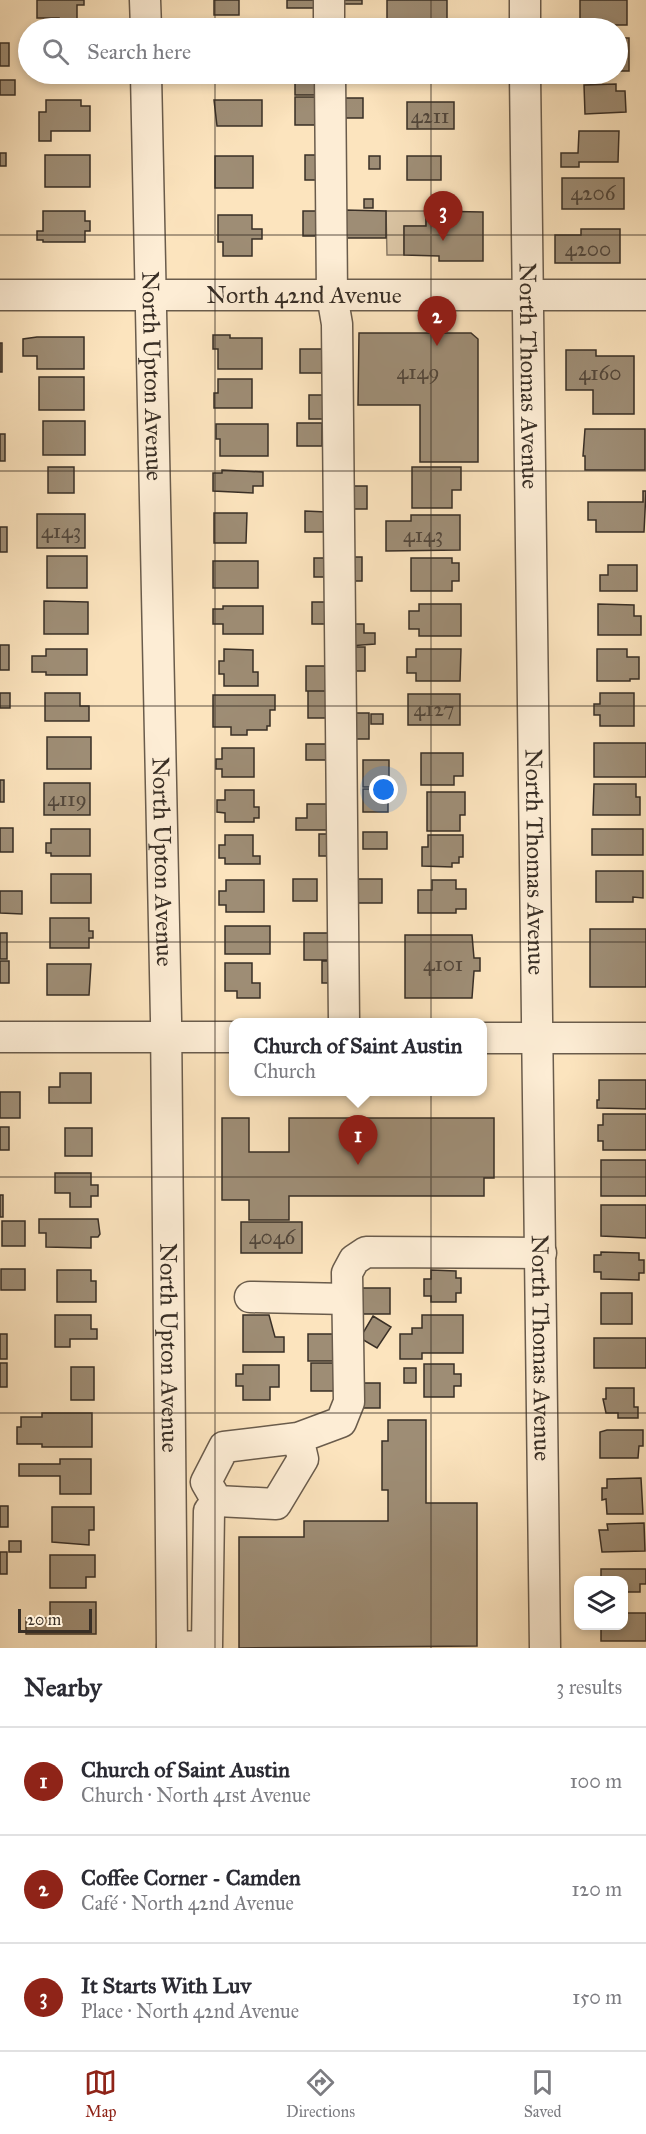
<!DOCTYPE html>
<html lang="en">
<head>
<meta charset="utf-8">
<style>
	body { margin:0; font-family:"IM FELL Great Primer",serif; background:#f7f7f7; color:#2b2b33 }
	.controls { position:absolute; right:18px; bottom:18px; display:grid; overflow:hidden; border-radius:12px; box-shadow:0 3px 9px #0003 }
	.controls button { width:54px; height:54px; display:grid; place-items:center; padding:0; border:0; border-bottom:2px solid #e1e1e2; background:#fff; color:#2b2b33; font:30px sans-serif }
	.scale { position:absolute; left:18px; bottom:15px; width:74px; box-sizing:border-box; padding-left:6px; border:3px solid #392f26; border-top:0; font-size:16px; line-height:21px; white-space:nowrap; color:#392f26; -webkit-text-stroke:4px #fdedd5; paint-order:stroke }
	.you { position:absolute; left:384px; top:790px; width:21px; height:21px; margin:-15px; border:4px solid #fff; border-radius:50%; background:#1a73e8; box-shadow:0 0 0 9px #1a73e833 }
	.badge { display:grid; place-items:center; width:39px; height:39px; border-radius:50%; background:#8f2418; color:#fff; font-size:20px; font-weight:700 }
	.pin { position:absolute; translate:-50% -50px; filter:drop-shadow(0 2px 3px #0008) }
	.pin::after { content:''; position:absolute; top:32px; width:21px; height:18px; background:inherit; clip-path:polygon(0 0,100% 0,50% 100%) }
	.popup { position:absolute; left:229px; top:1018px; width:258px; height:78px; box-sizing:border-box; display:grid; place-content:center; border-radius:12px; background:#fff; filter:drop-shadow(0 2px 4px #0005); font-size:20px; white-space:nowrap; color:#7c7c81 }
	.popup b { font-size:22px; color:#2b2b33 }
	.popup::after { content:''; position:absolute; left:50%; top:100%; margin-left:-12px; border:12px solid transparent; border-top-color:#fff }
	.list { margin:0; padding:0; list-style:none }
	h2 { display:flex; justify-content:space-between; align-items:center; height:78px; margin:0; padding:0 24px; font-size:26px }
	h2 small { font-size:20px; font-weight:400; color:#7c7c81 }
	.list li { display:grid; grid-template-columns:39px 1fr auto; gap:18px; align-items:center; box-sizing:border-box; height:108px; padding:0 24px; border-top:2px solid #e1e1e2 }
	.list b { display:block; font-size:22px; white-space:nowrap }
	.list p { margin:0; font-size:20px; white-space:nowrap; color:#7c7c81 }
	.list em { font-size:20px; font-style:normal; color:#7c7c81 }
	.icon { flex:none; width:33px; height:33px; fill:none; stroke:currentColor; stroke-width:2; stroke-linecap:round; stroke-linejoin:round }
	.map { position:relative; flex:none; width:646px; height:1648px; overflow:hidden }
	.search { position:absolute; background:#fff; box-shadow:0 3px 9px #0003; left:18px; right:18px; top:18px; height:66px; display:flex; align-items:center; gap:15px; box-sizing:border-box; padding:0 21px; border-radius:33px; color:#7c7c81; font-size:22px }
	.sheet { height:402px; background:#fff }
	nav { display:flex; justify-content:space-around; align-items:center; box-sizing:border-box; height:84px; border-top:2px solid #e1e1e2; background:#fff; font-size:16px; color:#7c7c81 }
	nav a { display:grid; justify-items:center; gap:3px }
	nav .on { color:#8f2418 }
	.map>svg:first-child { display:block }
	.green { fill:#dbc5a4; stroke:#8a7a65; stroke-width:1.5 }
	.building { fill:#9e8d75; stroke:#392f26; stroke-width:1.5 }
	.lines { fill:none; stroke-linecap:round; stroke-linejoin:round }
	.minor-casing { stroke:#6a5c4c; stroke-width:33 }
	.minor { stroke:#fdedd5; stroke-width:30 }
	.grid { fill:none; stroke:#392f26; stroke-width:1.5; stroke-opacity:0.55 }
	.labels { text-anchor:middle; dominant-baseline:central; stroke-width:5; stroke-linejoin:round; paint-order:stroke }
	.number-label { font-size:21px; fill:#52463a }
	.street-label { font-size:24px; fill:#392f26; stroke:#fdedd5 }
</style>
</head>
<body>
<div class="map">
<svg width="646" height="1648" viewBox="0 0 646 1648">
	<rect width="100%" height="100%" fill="#fce4be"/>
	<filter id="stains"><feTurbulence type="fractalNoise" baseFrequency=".00333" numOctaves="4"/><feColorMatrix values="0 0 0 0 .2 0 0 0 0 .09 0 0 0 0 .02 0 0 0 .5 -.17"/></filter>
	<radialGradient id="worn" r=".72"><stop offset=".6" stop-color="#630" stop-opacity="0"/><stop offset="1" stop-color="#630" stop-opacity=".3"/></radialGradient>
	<!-- green -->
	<path class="green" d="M386 211H426V226H404V255H387Z"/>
	<!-- building -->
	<path class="building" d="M37 0H84V5H77V22H59V18H37Z
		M214 0H239V15H214Z
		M287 0H319V8H287Z
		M341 0H362V4H341Z
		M387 0H447V19H443V27H387Z
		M580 0H627V25H580Z
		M618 38H629V71H618Z
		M0 43H9V66H0Z
		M218 74H261V79L218 78Z
		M295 74H323V95H295Z
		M397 74H447V81H397Z
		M0 80H15V95H0Z
		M616 84V91H625L626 112 585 114 584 85Z
		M295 97H325V125H295Z
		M343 98H363V118H343Z
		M46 100H81V106H90V131H51V141H39V112H46Z
		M214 100H262V126H217Z
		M407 102H454V129H407Z
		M579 131H619L618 162H579V167H561V153H578Z
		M0 153H6V166H0Z
		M45 155H90V187H45Z
		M305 155H323V180H305Z
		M215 156H253V188H215Z
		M369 156H380V169H369Z
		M407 156H441V180H407Z
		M562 178H624V209H562Z
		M364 199H373V208H364Z
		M344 210 386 211V238H343Z
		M43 211H85V221H90V231H85V242H43V240H37V231H43Z
		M303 211H324V236H303Z
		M426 211 483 212V261H439V256L404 255V226H426Z
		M218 215H252V229H262V239H252V256H223V242H218Z
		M581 229H620V263H555V235H581Z
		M359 333H471L478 339V462H420V405H358Z
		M213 335H230V338H262V369H218V349H213Z
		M37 337H84V369H37V356H23V339Z
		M0 343H2V372H0Z
		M300 349H325V373H300Z
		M566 350H596V356H634V414H593V390H566Z
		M39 377H84V410H39Z
		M218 379H252V408H214V393H218Z
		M309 395H326V419H309Z
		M43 421H85V455H43Z
		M297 423H322V446H297Z
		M216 424H268V456H220V439H216Z
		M585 429H645V470H585V456H583Z
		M0 434H5V461H0Z
		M48 467H74V493H48Z
		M412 467H461V490H452V508H412Z
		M222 470 263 472V486H253V493L213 491V473H222Z
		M347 486H367V509H347Z
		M643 491H646L644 532H596V520H588V502H643Z
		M305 511 327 512V532H305Z
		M214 513H247L246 543H214Z
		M37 514H85V548H37Z
		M411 515H460V550L386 551V521H411Z
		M0 527H7V552H0Z
		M47 556H87V588H47Z
		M347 557H362V581H347Z
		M314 558H327V577H314Z
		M411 558H452V563H459V581H452V591H411Z
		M213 561H258V588H213Z
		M608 565H637V591H600V575H608Z
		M44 601 88 602V634H44Z
		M312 602H328V624H312Z
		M419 604H461V636H419V629H409V611H419Z
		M598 604 634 605V616H641V635H598Z
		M223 606H263V634H223V624H213V609H223Z
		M349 624H364V633H375V644L349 646Z
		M0 645H9V670H0Z
		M349 647H365V671H349Z
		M46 649H87V675H46V672H32V656H46Z
		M224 649 253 650V672H258V686H224V674H219V661H224Z
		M416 649H461L460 681H416V673H407V657H416Z
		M597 649H627V657H639V679H630V681H597Z
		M306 666H331V691H306Z
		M308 691H332V718H308Z
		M0 693H10V708H0Z
		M45 693H80V706H89V721H45Z
		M600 693H634V726H600V715H594V704H600Z
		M408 694H460V725H408Z
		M213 695H275V710H270V726H267V730H247V735H231V727H213Z
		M351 713H369V739H351Z
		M371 714H383V724H371Z
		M47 737H91V769H47Z
		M594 743H646V777H594Z
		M306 744H328V760H306Z
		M222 748H254V777H222V769H216V759H222Z
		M421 753H463V776H454V785H421Z
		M363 760H389V787H363Z
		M0 780H4V802H0Z
		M44 783H90V815H44Z
		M594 784H636V797H640V815H593Z
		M363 789H388V812H363Z
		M225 790H254V807H259V818H254V822H225V813L217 812V800H225Z
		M427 792H465V815H460V831H427Z
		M307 804H333V830H296V818H307Z
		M0 828H13V852H0Z
		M51 829H90V856H51V853H46V843H51Z
		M592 829H643V855H592Z
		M363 832H387V849H363Z
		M319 834H332V856H319Z
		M225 835H253V856H260V864H225V858H219V845H225Z
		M428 835H463V857H459V863H452V867L422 866V847H428Z
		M596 871H643V898L633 897V902H596Z
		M51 874H91V903H51Z
		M293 879H317V901H293Z
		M358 879H382V903H358Z
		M226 880H264V912H226V905H219V891H226Z
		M432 880H456V889H466V909H456V913H418V890H432Z
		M0 891H22V914L0 913Z
		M50 918H89V931H93V938H89V948H50Z
		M225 926H270V954H225Z
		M590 929H646V987H590Z
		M0 933H7V959H0Z
		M304 933H329V960H304Z
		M405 935H472L474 958H480V971H474L472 998H405Z
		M0 961H9V983H0Z
		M322 961H337V983H322Z
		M225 963H252V983H260V998H237V991H225Z
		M47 964H91L89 995H47Z
		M60 1073H91V1103H49V1087H60Z
		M599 1080H646V1109L597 1108V1100H599Z
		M0 1092H20V1118H0Z
		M603 1114H646V1150H603V1141H598V1125H603Z
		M222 1118H249V1152H289V1118H494V1178H484V1196H289V1220H249V1200H222Z
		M0 1127H9V1150H0Z
		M65 1128H92V1156H65Z
		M601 1160H646V1196H601Z
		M55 1173H91V1185H98V1196H91V1207H70V1193H55Z
		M0 1195H3V1217H0Z
		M601 1205H646V1238L601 1236Z
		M39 1219H98L100 1234 98 1237H91V1248L46 1247V1233H39Z
		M2 1221H25V1246H2Z
		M241 1222H302V1253H241Z
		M601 1252 639 1253V1260H644V1273H639V1280L601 1279V1272H594V1255H601Z
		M1 1269H25V1290H1Z
		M57 1270H91V1281H96V1302H57Z
		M431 1270 456 1271V1278H461V1293H456V1302H431V1296H424V1279H431Z
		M361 1288H390V1314H361Z
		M601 1293H632V1324H601Z
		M55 1315H91V1329H97V1339H70V1347H55Z
		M243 1315H269L275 1337H284V1352H243Z
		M422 1315H463V1353H422V1359H400V1334H412V1328H422Z
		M373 1316 391 1327 377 1348 360 1338Z
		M0 1334H7V1359H0Z
		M308 1334H343V1361H308Z
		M594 1338H646V1368H594Z
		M0 1363H7V1387H0Z
		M311 1363H344V1391H311Z
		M424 1364H454V1374H461V1386H454V1397H424Z
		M243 1365H279V1387H270V1400H243V1386H236V1374H243Z
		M71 1367H94V1400H71Z
		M404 1368H416V1383H404Z
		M363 1383H380V1408H363Z
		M606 1388H634V1407H638V1418H618V1413H606L603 1399H606Z
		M42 1413H92V1447H42V1444H17V1427H21V1417H42Z
		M388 1420H426V1503H477V1646L239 1648V1537H304V1521H388V1490H382V1441H388Z
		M607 1430H643V1446H639L638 1458H600V1432Z
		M60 1459H91V1494H60V1476H19V1464H60Z
		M641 1478 643 1514H607L606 1499 602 1500V1488H607V1479Z
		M0 1506H8V1527H0Z
		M52 1507H94V1530H89V1545L52 1542Z
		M644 1523 645 1551 602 1552 599 1530H608L607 1524Z
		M9 1541H21V1552H9Z
		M0 1552H7V1574H0Z
		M50 1555H95V1577H86V1588H50Z
		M601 1569H646V1584H640V1592H624V1580H601Z
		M50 1602H96V1634H26V1618H50Z
		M624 1613H646V1641H601V1626H624Z"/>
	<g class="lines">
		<defs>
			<g id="minor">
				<path d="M145 0 146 28"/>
				<path d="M329 0V28"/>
				<path d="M525 0V28"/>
				<path id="s1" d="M146 74 166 1019 172 1648"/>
				<path d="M330 74 332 295 337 324 344 1022"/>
				<path id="s2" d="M525 74 545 1648"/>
				<path id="s3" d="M0 295H646"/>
				<path d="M0 1037H234"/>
				<path d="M482 1038H646"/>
				<path d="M250 1297 347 1299"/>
				<path d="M298 1438 303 1459 276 1504 217 1501 206 1482 224 1447 298 1438 341 1422 349 1402 347 1273 354 1260 366 1252 541 1253"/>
				<path d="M172 1647 207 1646 209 1511 217 1501"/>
			</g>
		</defs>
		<!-- minor casing -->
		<use href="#minor" class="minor-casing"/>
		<!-- minor -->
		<use href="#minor" class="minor"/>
	</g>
	<!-- grid -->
	<path class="grid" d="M215 0V28M431 0V28M215 74V1648M431 74V1648M0 235H646M0 471H646M0 706H646M0 942H646M0 1177H646M0 1413H646"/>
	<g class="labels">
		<!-- number labels -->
		<g class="number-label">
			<text x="430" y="116">4211</text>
			<text x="593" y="193">4206</text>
			<text x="588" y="249">4200</text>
			<text x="418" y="372">4149</text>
			<text x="600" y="373">4160</text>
			<text x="61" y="531">4143</text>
			<text x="423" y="535">4143</text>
			<text x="434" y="709">4127</text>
			<text x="67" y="799">4119</text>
			<text x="443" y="964">4101</text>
			<text x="272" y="1237">4046</text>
		</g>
		<!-- street labels -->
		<g class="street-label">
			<text stroke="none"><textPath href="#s3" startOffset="304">North 42nd Avenue</textPath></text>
			<text stroke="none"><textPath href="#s1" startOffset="302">North Upton Avenue</textPath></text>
			<text stroke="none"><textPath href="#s2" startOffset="302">North Thomas Avenue</textPath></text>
			<text stroke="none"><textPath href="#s1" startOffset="788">North Upton Avenue</textPath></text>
			<text stroke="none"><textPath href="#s2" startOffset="788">North Thomas Avenue</textPath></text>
			<text stroke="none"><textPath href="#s1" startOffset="1274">North Upton Avenue</textPath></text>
			<text stroke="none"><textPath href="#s2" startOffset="1274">North Thomas Avenue</textPath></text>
		</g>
	</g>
	<rect width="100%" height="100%" filter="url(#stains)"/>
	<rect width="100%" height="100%" fill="url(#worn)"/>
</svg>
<div class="controls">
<button><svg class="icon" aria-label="layers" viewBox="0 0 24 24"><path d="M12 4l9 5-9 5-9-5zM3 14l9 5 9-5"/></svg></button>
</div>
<div class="scale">20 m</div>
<div class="you"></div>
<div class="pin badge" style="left:358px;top:1165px">1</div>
<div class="popup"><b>Church of Saint Austin</b>Church</div>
<div class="pin badge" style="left:437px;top:346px">2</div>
<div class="pin badge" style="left:443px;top:241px">3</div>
<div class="search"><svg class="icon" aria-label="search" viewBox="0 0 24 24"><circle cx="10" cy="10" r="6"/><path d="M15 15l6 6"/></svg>Search here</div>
</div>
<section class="sheet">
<h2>Nearby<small>3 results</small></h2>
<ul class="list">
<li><span class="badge">1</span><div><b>Church of Saint Austin</b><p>Church · North 41st Avenue</p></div><em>100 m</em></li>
<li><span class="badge">2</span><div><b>Coffee Corner - Camden</b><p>Café · North 42nd Avenue</p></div><em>120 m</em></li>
<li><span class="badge">3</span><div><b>It Starts With Luv</b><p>Place · North 42nd Avenue</p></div><em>150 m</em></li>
</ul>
</section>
<nav>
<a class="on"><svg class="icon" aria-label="map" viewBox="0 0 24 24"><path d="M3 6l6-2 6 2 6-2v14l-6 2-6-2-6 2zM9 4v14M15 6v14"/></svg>Map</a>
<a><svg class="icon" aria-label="directions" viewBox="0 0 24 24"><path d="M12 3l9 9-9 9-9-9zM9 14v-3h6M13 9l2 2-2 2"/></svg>Directions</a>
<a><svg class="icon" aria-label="saved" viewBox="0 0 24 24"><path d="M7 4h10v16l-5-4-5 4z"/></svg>Saved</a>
</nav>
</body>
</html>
